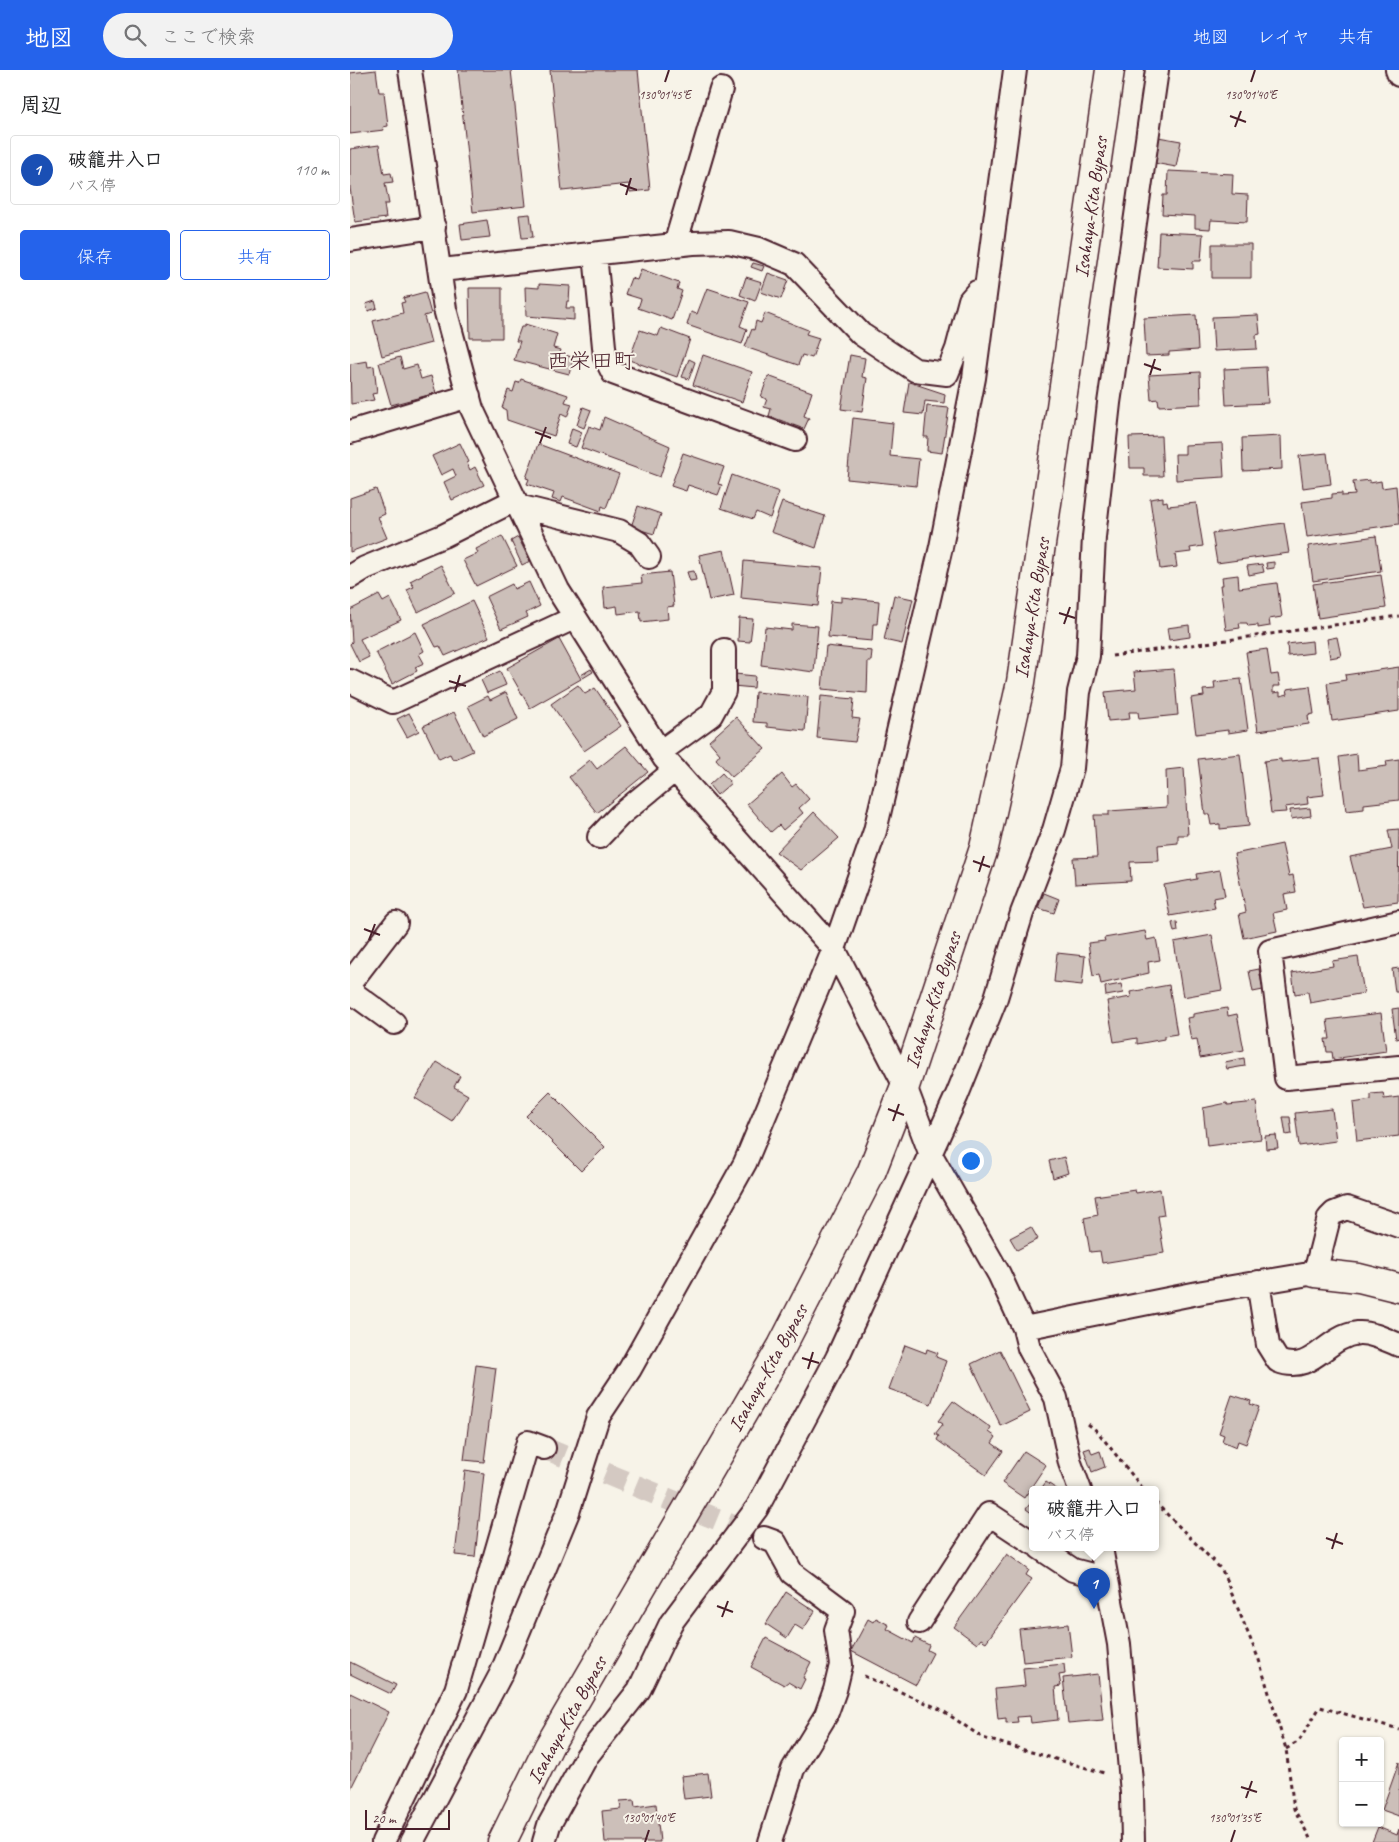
<!DOCTYPE html>
<html lang="ja">
<head>
<meta charset="utf-8">
<style>
	body { margin:0; font-family:Caveat,"Klee One",sans-serif; background:#f2f2f2; color:#202124 }
	.controls { position:absolute; right:15px; bottom:15px; display:grid; overflow:hidden; border-radius:5px; box-shadow:0 1px 4px #0004 }
	.controls button { width:45px; height:45px; display:grid; place-items:center; padding:0; border:0; border-bottom:1px solid #e0e0e0; background:#fff; color:#202124; font:25px sans-serif }
	.scale { position:absolute; left:15px; bottom:12px; width:85px; box-sizing:border-box; padding-left:5px; border:2px solid #4a1f2b; border-top:0; font-size:14px; line-height:18px; white-space:nowrap; color:#4a1f2b; -webkit-text-stroke:4px #f7f3e8; paint-order:stroke }
	.you { position:absolute; left:620px; top:1090px; width:18px; height:18px; margin:-12px; border:4px solid #fff; border-radius:50%; background:#1a73e8; box-shadow:0 0 0 8px #1a73e833 }
	.badge { display:grid; place-items:center; width:32px; height:32px; border-radius:50%; background:#2563eb; color:#fff; font-size:16px; font-weight:700 }
	.pin { position:absolute; translate:-50% -41px; filter:drop-shadow(0 1px 2px #0008) }
	.pin::after { content:''; position:absolute; top:26px; width:18px; height:15px; background:inherit; clip-path:polygon(0 0,100% 0,50% 100%) }
	.popup { position:absolute; left:679px; top:1416px; width:130px; height:65px; box-sizing:border-box; display:grid; place-content:center; border-radius:5px; background:#fff; filter:drop-shadow(0 1px 4px #0005); font-size:16px; white-space:nowrap; color:#757577 }
	.popup b { font-size:19px; color:#202124 }
	.popup::after { content:''; position:absolute; left:50%; top:100%; margin-left:-10px; border:10px solid transparent; border-top-color:#fff }
	.list { margin:0; padding:0; list-style:none }
	h2 { display:flex; justify-content:space-between; align-items:center; height:65px; margin:0; padding:0 20px; font-size:21px }
	h2 small { font-size:16px; font-weight:400; color:#757577 }
	.list li { display:grid; grid-template-columns:32px 1fr auto; gap:15px; align-items:center; box-sizing:border-box; height:70px; margin:0 10px 10px; padding:0 10px; border:1px solid #e0e0e0; border-radius:5px }
	.list b { display:block; font-size:19px; white-space:nowrap }
	.list p { margin:0; font-size:16px; white-space:nowrap; color:#757577 }
	.list em { font-size:16px; font-style:normal; color:#757577 }
	.actions { display:flex; gap:10px; padding:15px 20px }
	.actions a { flex:1; padding:11px 0; border:1px solid #2563eb; border-radius:5px; text-align:center; font-size:18px; color:#2563eb }
	.actions .main { background:#2563eb; color:#fff }
	.icon { flex:none; width:28px; height:28px; fill:none; stroke:currentColor; stroke-width:2; stroke-linecap:round; stroke-linejoin:round }
	.map { position:relative; flex:none; width:1049px; height:1772px; overflow:hidden }
	header { display:flex; align-items:center; gap:30px; box-sizing:border-box; height:70px; padding:0 25px; background:#2563eb; color:#fff }
	header strong { font-size:24px }
	nav { display:flex; gap:28px; margin-inline-start:auto; font-size:18px }
	.search { width:350px; height:45px; background:#f2f2f2; display:flex; align-items:center; gap:12px; box-sizing:border-box; padding:0 18px; border-radius:28px; color:#757577; font-size:19px }
	main { display:flex }
	aside { flex:1; background:#fff }
	.map>svg:first-child { display:block }
	.building { fill:#ccbfb9; stroke:#4a1f2b }
	.lines { fill:none; stroke-linecap:round; stroke-linejoin:round }
	.minor-tunnel { stroke:#d4c9c2; stroke-width:22; stroke-dasharray:22 11; stroke-linecap:butt }
	.minor-casing { stroke:#4a1f2b; stroke-width:26 }
	.tertiary-casing { stroke:#4a1f2b; stroke-width:31 }
	.trunk-casing { stroke:#4a1f2b; stroke-width:31 }
	.path { stroke:#4a1f2b; stroke-width:3; stroke-dasharray:4 4; stroke-linecap:butt }
	.minor { stroke:#f7f3e8; stroke-width:22 }
	.tertiary { stroke:#f7f3e8; stroke-width:28 }
	.trunk { stroke:#f7f3e8; stroke-width:28 }
	.ticks { fill:none; stroke:#4a1f2b; stroke-width:2 }
	.labels { text-anchor:middle; dominant-baseline:central; stroke-width:4; stroke-linejoin:round; paint-order:stroke }
	.street-label { font-size:20px; fill:#4a1f2b; stroke:#f7f3e8 }
	.quarter-label { font-size:22px; fill:#4a1f2b; stroke:#f7f3e8 }
	.ticks-label { font-size:12px; text-anchor:middle; fill:#4a1f2b; stroke:#f7f3e8; stroke-width:4; stroke-linejoin:round; paint-order:stroke }
</style>
</head>
<body>
<header>
<strong>地図</strong>
<div class="search"><svg class="icon" aria-label="search" viewBox="0 0 24 24"><circle cx="10" cy="10" r="6"/><path d="M15 15l6 6"/></svg>ここで検索</div>
<nav><a>地図</a><a>レイヤ</a><a>共有</a></nav>
</header>
<main>
<aside>
<h2>周辺<small></small></h2>
<ul class="list">
<li><span class="badge" style="background:#1a4fb4">1</span><div><b>破籠井入口</b><p>バス停</p></div><em>110 m</em></li>
</ul>
<div class="actions"><a class="main">保存</a><a>共有</a></div>
</aside>
<div class="map">
<svg width="1049" height="1772" viewBox="0 0 1049 1772">
	<rect width="100%" height="100%" fill="#f7f3e8"/>
	<filter id="ink" filterUnits="userSpaceOnUse"><feTurbulence type="fractalNoise" baseFrequency=".02" numOctaves="2"/><feDisplacementMap in="SourceGraphic" scale="10" xChannelSelector="R" yChannelSelector="G"/><feConvolveMatrix kernelMatrix="1 2 1 2 8 2 1 2 1" color-interpolation-filters="sRGB"/></filter>
	<g filter="url(#ink)">
		<!-- building -->
		<path class="building" d="M26 0 29 22H34L38 56 33 57 34 60 0 64V3Z
			M108 0H161L176 136 123 142Z
			M200 0H288L300 120 280 122 279 114 212 121Z
			M808 67 831 71 826 97 804 93Z
			M29 75 34 104 41 103 43 112 35 113 39 134H34L36 148 5 152 0 118V79Z
			M818 101 883 104 882 124 898 125 897 152 861 150 860 159 845 158V146L812 144 813 125H817Z
			M180 144 183 167 172 168 169 145Z
			M137 150 140 167 112 170 110 154Z
			M809 162 853 164 851 191H843V199L807 197Z
			M862 174H901V208H862Z
			M403 193 414 196 412 201 401 197Z
			M291 199 329 213 327 219 332 221 322 250 288 238 291 229 275 224 281 208 287 210Z
			M418 203 438 210 431 229 411 222Z
			M396 207 412 212 405 231 390 225Z
			M189 214 220 216 219 231H217L216 238H224V250L176 246 175 217 189 218Z
			M119 218H152V268H120Z
			M357 218 399 232 390 256 397 259 392 274 337 255 341 242 347 244Z
			M75 222 81 244 74 246 81 273 32 286 23 251 53 243 51 233 55 232 53 228Z
			M25 231 27 238 18 241 16 234Z
			M415 243 458 260 456 264 469 268 462 288 452 285 448 295 395 277 402 259 404 260 406 251 411 253Z
			M846 245 848 280 819 282V285L796 286 794 248Z
			M908 245 910 264 906 265 907 279 864 281 862 247Z
			M175 254 207 264 203 278 211 280 210 283 224 288 219 304 164 290 170 271H166L171 257H174Z
			M311 258 340 269 327 307 279 290 290 260 308 266Z
			M353 285 402 302 392 332 343 315Z
			M500 285 515 288 512 307 517 308 512 342 491 339Z
			M50 287 53 299 67 295 71 309 81 306 86 323 41 335 29 293Z
			M339 289 345 292 339 309 332 307Z
			M17 291 18 297 24 296 27 323 22 324 24 330 1 334 0 294Z
			M916 297 918 333 876 335 874 299Z
			M850 302 851 334 809 336 808 329 801 330 799 305Z
			M418 306 462 322 454 346 459 348 454 359 419 346 421 339 414 337 417 329 411 327Z
			M171 309 218 325 215 332 222 334 217 347 211 344 204 366 157 350 156 340 152 338 158 320 163 322 166 312 169 313Z
			M559 312 595 324 594 333 575 331 573 345 554 343Z
			M577 336 599 338 592 383 577 381 578 367H574Z
			M233 337 241 340 234 358 227 355Z
			M254 347 320 376 310 407 231 378 239 356 250 360Z
			M503 348 543 353 540 386 569 389 566 416 497 409Z
			M222 358 232 362 226 377 217 374Z
			M811 366 813 406H794V398H780L779 367Z
			M931 366 932 399 893 401 892 368Z
			M110 373 119 392 117 393 120 400 125 397 134 415 102 430 94 412 106 406 103 399 91 405 82 386Z
			M872 373 874 407 826 410 825 384H835V375Z
			M188 374 269 404 256 438 252 436 251 441 213 427 211 432 202 429 204 423 177 414 179 409 176 408Z
			M333 383 374 397 368 414 372 415 368 425 338 415 336 421 321 416Z
			M977 383 981 414 953 418 949 386Z
			M382 405 429 422 420 448 406 442 403 449 371 438Z
			M1020 410V413L1031 411 1032 418 1046 416 1049 454 957 467 952 432 982 428V424L992 423V426L1005 425 1003 412Z
			M26 419 35 444 28 447 37 468 0 482V428Z
			M813 427V432L817 431 818 436 846 433 853 476 840 478 841 482 825 484 827 497 810 499 800 429Z
			M432 432 475 446 466 478 421 462Z
			M288 436 311 444 304 464 281 457Z
			M934 453 939 483 867 493 862 463Z
			M152 466 167 496 126 516 113 490 128 483 126 479Z
			M1026 466 1031 501 963 511 958 476Z
			M168 467 180 491 172 495 161 471Z
			M374 480 384 525 359 530 349 485Z
			M394 491 472 498 468 536 391 528Z
			M924 492V498L917 499 916 493Z
			M912 494 914 502 899 505 897 496Z
			M91 495 105 523 68 542 57 520 64 517 60 511Z
			M344 501 346 510 340 511 337 502Z
			M320 502 324 536 317 537 318 549 291 552 290 541 268 544 267 536 255 538 253 517 292 513 291 505Z
			M888 505 889 518 927 513 932 547 919 549 920 556 908 558V555L898 556 897 553H889L890 558 876 560 870 515H873L872 507Z
			M1031 505 1036 538 968 548 963 514Z
			M179 512 190 536 176 543 178 547 151 559 136 527 162 514 164 519Z
			M29 525 33 532 40 528 51 550 10 569 19 587 9 592 0 574 2 572 0 540Z
			M544 525 563 529 552 574 534 570Z
			M491 527 529 531 527 554H523L522 571 478 567 481 531 491 532Z
			M122 531 139 567 95 586 90 576 86 577 74 554Z
			M389 548 403 549 400 572 388 571Z
			M442 554 468 556 464 602 411 595 415 557 442 560Z
			M839 555 840 567 819 570 817 558Z
			M65 562 74 581 69 584 74 593 65 597 67 601 42 614 26 582Z
			M987 567 991 586 980 588 977 569Z
			M209 569 231 609 180 638 157 598Z
			M962 571 963 583 938 586 937 574Z
			M476 576 522 581 521 591H518L517 623 472 619Z
			M917 579 921 605 928 604 930 616H923V623L930 622V626L938 624 937 619 960 616 964 644 958 645 959 654 908 661 896 582Z
			M1049 597V641L982 651 977 613 996 610 995 605Z
			M241 599 243 602 233 608 231 605Z
			M824 599 828 645 789 649 788 642H779L780 649 758 651 755 622 786 619 784 602Z
			M150 601 156 615 137 623 131 610Z
			M385 604 405 606 404 618 383 616Z
			M891 609 898 660 878 663V660L846 664 841 628 854 626 853 620 865 619 864 612Z
			M228 615 235 624 245 618 271 656 234 681 201 634Z
			M156 622 168 649 133 666 118 636 138 626 140 630Z
			M405 622 458 627 455 661 417 657V653L403 652Z
			M471 626 504 629 502 648 510 649 505 672 467 668Z
			M104 642 123 681 103 690 100 684 89 689 73 656Z
			M59 643 69 661 57 667 47 649Z
			M386 647 415 679 382 707 366 689 370 684 359 671Z
			M276 676 298 702 247 743 219 707 240 690 247 699Z
			M890 684 899 756 870 759V754L861 755 859 744H855L848 689Z
			M1007 684 1008 700 1037 696 1036 691 1049 689V730L1014 734V739L996 741 989 687Z
			M969 688 974 725 957 727 958 734 935 737 936 742 921 743 914 691 931 689V692Z
			M834 698 838 765H828V773L808 775 809 791 780 792 781 811 725 814 723 788 747 787 744 745H759V741L817 737 816 700Z
			M372 703 381 713 367 725 359 715Z
			M432 704 442 717 446 714 459 729 449 738 453 743 433 760 429 755 421 762 397 734Z
			M960 738 961 746 941 749 940 740Z
			M464 742 489 768 451 800 426 782Z
			M1049 759 1048 832 1013 837 1000 787 1042 779 1038 760Z
			M932 774 939 806 943 805 946 822 934 824 937 840 923 843 927 861 894 868 889 844 896 842 884 784Z
			M870 800 875 826 863 828 865 838 820 846 814 815 847 809 846 804Z
			M694 823 709 829 704 843 688 838Z
			M827 852 828 861 824 862 822 853Z
			M795 861 797 870 806 868 810 890 798 892 799 903 751 914 749 905 743 906 738 873 755 871 754 868Z
			M862 865 872 920 833 927 824 872Z
			M707 883 735 886 732 915 704 912Z
			M1008 887 1014 923 960 933 958 922 945 924 942 903 983 896 982 891Z
			M1049 898V926L1048 922H1045L1042 899Z
			M909 899 913 920 903 922 899 901Z
			M771 914 773 923 756 926 755 917Z
			M819 915 827 964 814 966V969L787 974V968L764 972 757 931 781 927 780 922Z
			M877 938 878 946 887 944 894 980 850 988 847 969 841 970 837 948 843 947V944Z
			M1049 938V968L1046 969 1042 939Z
			M1031 943 1036 981 983 989 982 982H977L975 969H980L977 950Z
			M894 988 895 996 877 999 875 992Z
			M87 992 110 1006 104 1017 118 1025 102 1051 65 1028Z
			M200 1022 255 1077 231 1101 176 1046Z
			M1033 1023 1034 1029 1049 1027V1066L1007 1071 1003 1033 1021 1030V1024Z
			M906 1032 911 1069 857 1076 853 1038 877 1033 878 1035Z
			M982 1039 986 1071 949 1076 945 1043Z
			M933 1047H940L942 1064 936 1065Z
			M926 1065 928 1078 916 1079 915 1066Z
			M714 1087 718 1103 703 1108 699 1091Z
			M810 1119 814 1145 808 1146 814 1183 752 1193 750 1181 740 1182 734 1148 748 1145 745 1126 785 1120 786 1123Z
			M681 1157 688 1169 667 1180 660 1168Z
			M555 1275 576 1283 577 1279 588 1283 586 1287 596 1291 581 1334 539 1319Z
			M650 1280 680 1342 651 1356 621 1294Z
			M126 1295 146 1298 134 1392 114 1390Z
			M882 1325 901 1331 900 1334 909 1337 896 1374 888 1371 886 1377 872 1371 874 1365 869 1363Z
			M603 1331 641 1358 639 1362 646 1367 642 1373 653 1381 636 1405 587 1370 589 1366 585 1364 593 1354 588 1351Z
			M740 1378 742 1384 750 1381 755 1397 742 1402 734 1380Z
			M674 1381 696 1395 674 1428 652 1413Z
			M115 1400 134 1403 125 1487 105 1485Z
			M696 1412 708 1420H690Z
			M683 1430V1444L676 1439Z
			M657 1484 679 1500 676 1505 682 1509 636 1572 631 1569 627 1574 604 1557Z
			M436 1522 465 1541 453 1560 445 1555 437 1568 416 1554Z
			M526 1548 539 1555 537 1559 563 1573 565 1568 579 1575 577 1580 583 1583 566 1615 501 1581 518 1549 523 1552Z
			M718 1554 722 1587 673 1592 669 1559Z
			M416 1568 461 1592 453 1608 455 1609 450 1619 438 1612 434 1615 401 1597Z
			M0 1592 46 1615 41 1624 0 1604Z
			M714 1594 715 1604 709 1605 711 1616 705 1617 708 1650 681 1653 680 1646 667 1647 668 1652 656 1653V1648L648 1649 645 1619 675 1616 673 1598Z
			M748 1604 753 1650 718 1653 713 1608Z
			M0 1623 39 1642 0 1720Z
			M1049 1692V1746L1032 1740Z
			M358 1703 361 1726 334 1729 331 1706Z
			M284 1730 285 1737 306 1734 310 1772H255L252 1741 271 1739 270 1731Z
			M1028 1757 1047 1765 1049 1759V1772H1022Z"/>
		<g class="lines">
			<!-- minor-tunnel -->
			<path class="minor-tunnel" d="M194 1378 408 1466"/>
			<defs>
				<path id="minor" d="M60 0 95 239 122 339 208 520 314 688 484 879 555 1016 581 1085 649 1204 674 1258 679 1278 706 1328 720 1393 730 1420
					M1047 0 1049 5
					M0 170 84 157
					M325 175 371 19
					M245 184 255 287 263 303 445 370
					M91 200 343 173 379 172 409 179 444 194 511 264 565 300 597 304 607 279 620 230 627 222
					M0 362 119 326
					M168 436 269 461 289 473 299 487
					M0 507 15 498 93 466 165 430
					M0 611 43 632 224 548
					M310 682 361 645 374 621V580
					M249 767 270 745 325 700
					M1049 852 920 881 936 1008 1049 997
					M0 913 46 853
					M0 921 44 953
					M908 1212 918 1275 928 1291C963 1305 974 1267 1008 1263 1021 1262 1037 1270 1049 1275
					M674 1258 853 1222 965 1203 979 1148 984 1143 997 1138 1049 1156
					M414 1468 425 1472 442 1503 493 1541 486 1560 491 1595 485 1620 476 1645 443 1699 420 1772
					M690 1478 723 1500 757 1509
					M751 1478 769 1574 782 1723 783 1772
					M569 1552 639 1444 683 1473
					M33 1772 106 1620 178 1372 194 1378
					M62 1772 151 1604 218 1442 248 1347 280 1299 395 1093 484 879 525 761 591 477 624 308 665 0
					M194 1772 199 1755 237 1686 289 1620 321 1553 407 1438 487 1288 607 1025 645 931 672 843 704 760 722 698 729 622 738 586 744 467 759 333 807 0"/>
				<path id="tertiary" d="M965 1203 1009 1208 1049 1218"/>
				<path id="trunk" d="M152 1772 199 1676 432 1276 521 1103 555 1016 634 778 671 612 760 0"/>
			</defs>
			<!-- minor casing -->
			<use href="#minor" class="minor-casing"/>
			<!-- tertiary casing -->
			<use href="#tertiary" class="tertiary-casing"/>
			<!-- trunk casing -->
			<use href="#trunk" class="trunk-casing"/>
			<!-- path -->
			<path class="path" d="M762 586 1049 546
				M738 1354 747 1361 794 1420
				M805 1432 872 1500 909 1590 936 1679 944 1739 962 1772
				M514 1606 590 1639 633 1668 754 1703
				M936 1679 949 1671 970 1637 1049 1659"/>
			<!-- minor -->
			<use href="#minor" class="minor"/>
			<!-- tertiary -->
			<use href="#tertiary" class="tertiary"/>
			<!-- trunk -->
			<use href="#trunk" class="trunk"/>
		</g>
	</g>
	<!-- ticks -->
	<path class="ticks" d="M315 12 319 0M901 12 905 0M880 46 896 52M885 57 891 41M270 114 287 120M276 125 281 108M794 294 811 300M800 305 805 289M185 362 201 368M190 373 196 357M709 543 725 548M714 554 720 537M99 611 116 616M105 622 110 605M623 791 640 797M629 802 634 786M14 859 30 865M19 870 25 854M538 1039 554 1045M543 1051 549 1034M452 1288 469 1293M458 1299 463 1282M976 1468 993 1474M982 1479 987 1463M367 1536 383 1542M372 1547 378 1531M891 1717 907 1722M896 1728 902 1711M295 1772 299 1760M881 1772 885 1760"/>
	<g class="labels">
		<!-- street labels -->
		<g class="street-label">
			<text transform="translate(741 137) rotate(-82)">Isahaya-Kita Bypass</text>
			<text transform="translate(682 538) rotate(-81)">Isahaya-Kita Bypass</text>
			<text transform="translate(583 930) rotate(-72)">Isahaya-Kita Bypass</text>
			<text transform="translate(418 1298) rotate(-61)">Isahaya-Kita Bypass</text>
			<text transform="translate(217 1650) rotate(-61)">Isahaya-Kita Bypass</text>
		</g>
		<!-- quarter labels -->
		<g class="quarter-label">
			<text x="241" y="291">西栄田町</text>
		</g>
	</g>
	<g class="ticks-label">
		<text x="315" y="29">130°01'45"E</text>
		<text x="901" y="29">130°01'40"E</text>
		<text x="299" y="1752">130°01'40"E</text>
		<text x="885" y="1752">130°01'35"E</text>
	</g>
</svg>
<div class="controls">
<button>+</button>
<button>−</button>
</div>
<div class="scale">20 m</div>
<div class="you"></div>
<div class="pin badge" style="left:744px;top:1539px;background:#1a4fb4">1</div>
<div class="popup"><b>破籠井入口</b>バス停</div>
</div>
</main>
</body>
</html>
